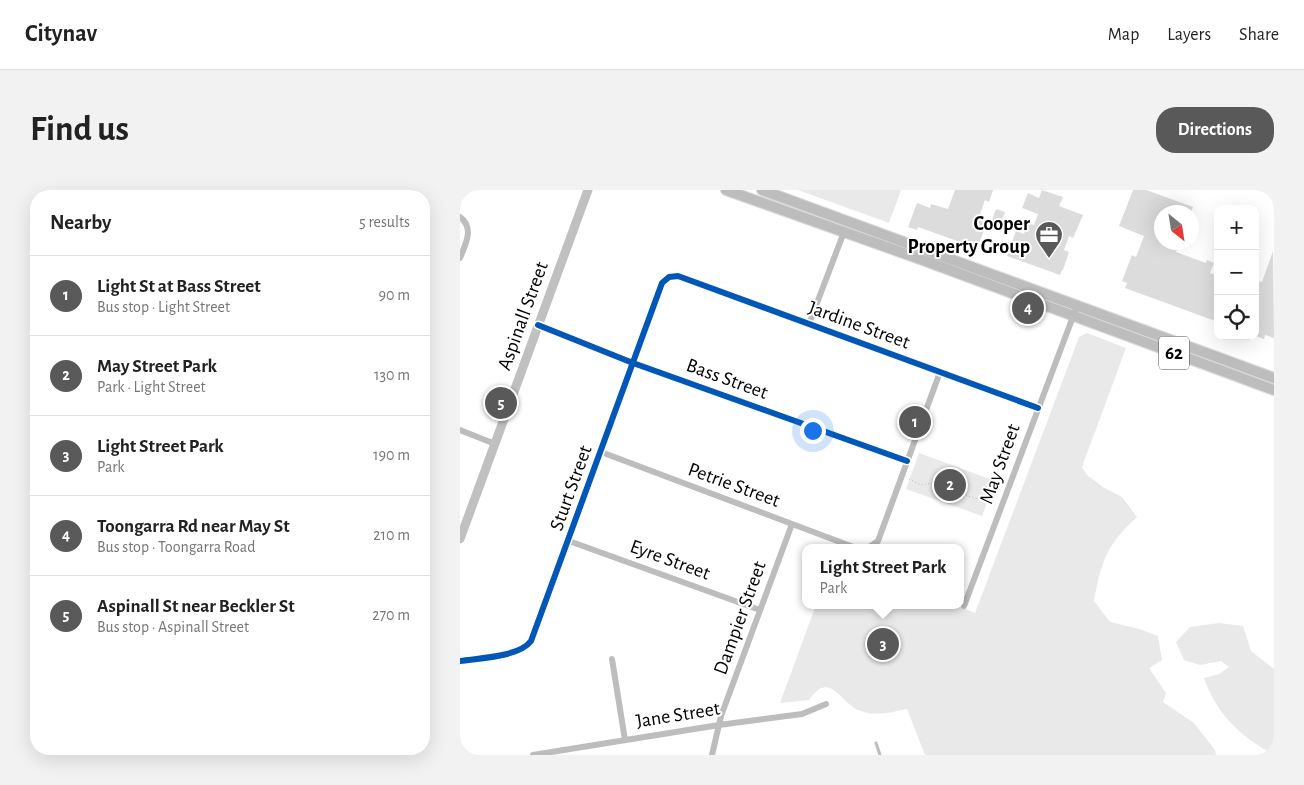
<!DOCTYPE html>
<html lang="en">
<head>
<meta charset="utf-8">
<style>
	body { margin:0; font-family:"Alegreya Sans",sans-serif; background:#f2f2f2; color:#222 }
	.controls { position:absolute; right:15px; top:15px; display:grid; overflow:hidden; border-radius:10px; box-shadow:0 5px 20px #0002 }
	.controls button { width:45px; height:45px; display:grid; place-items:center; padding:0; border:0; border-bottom:1px solid #e0e0e0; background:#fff; color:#222; font:25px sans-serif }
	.compass { position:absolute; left:694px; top:15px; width:45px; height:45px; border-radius:50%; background:#fff; box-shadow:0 5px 20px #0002; rotate:150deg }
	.you { position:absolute; left:352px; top:240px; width:18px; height:18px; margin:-12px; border:4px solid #fff; border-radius:50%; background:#1a73e8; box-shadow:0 0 0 8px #1a73e833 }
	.badge { display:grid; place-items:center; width:32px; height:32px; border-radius:50%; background:#595959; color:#fff; font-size:16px; font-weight:700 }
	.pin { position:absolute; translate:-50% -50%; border:2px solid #fff; box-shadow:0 1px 5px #0006 }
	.popup { position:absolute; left:342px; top:354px; width:162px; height:65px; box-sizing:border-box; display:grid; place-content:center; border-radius:10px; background:#fff; filter:drop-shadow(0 1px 4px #0005); font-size:16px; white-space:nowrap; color:#767676 }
	.popup b { font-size:19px; color:#222 }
	.popup::after { content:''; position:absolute; left:50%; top:100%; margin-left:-10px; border:10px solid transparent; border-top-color:#fff }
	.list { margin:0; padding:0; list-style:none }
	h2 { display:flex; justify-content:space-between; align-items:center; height:65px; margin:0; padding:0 20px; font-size:21px }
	h2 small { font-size:16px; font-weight:400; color:#767676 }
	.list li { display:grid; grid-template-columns:32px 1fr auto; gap:15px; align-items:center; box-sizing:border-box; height:80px; padding:0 20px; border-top:1px solid #e0e0e0 }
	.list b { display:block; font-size:19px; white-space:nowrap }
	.list p { margin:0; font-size:16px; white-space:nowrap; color:#767676 }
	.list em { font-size:16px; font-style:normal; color:#767676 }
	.icon { flex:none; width:28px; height:28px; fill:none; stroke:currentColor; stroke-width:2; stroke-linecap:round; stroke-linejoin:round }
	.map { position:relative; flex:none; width:814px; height:565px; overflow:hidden; border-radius:20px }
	header { display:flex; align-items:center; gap:30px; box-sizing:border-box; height:70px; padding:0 25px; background:#fff; border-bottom:1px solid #e0e0e0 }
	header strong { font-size:24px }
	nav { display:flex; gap:28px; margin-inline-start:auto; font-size:18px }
	.intro { display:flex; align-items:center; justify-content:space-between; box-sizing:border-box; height:120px; padding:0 30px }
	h1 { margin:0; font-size:35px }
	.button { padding:12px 22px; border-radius:20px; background:#595959; color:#fff; font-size:18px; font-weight:700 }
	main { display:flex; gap:30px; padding:0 30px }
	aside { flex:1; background:#fff; border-radius:20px; box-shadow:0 5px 20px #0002 }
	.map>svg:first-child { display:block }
	.green { fill:#e9e9e9 }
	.building { fill:#dcdcdc }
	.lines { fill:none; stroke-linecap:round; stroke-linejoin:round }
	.primary-casing { stroke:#dbdbdb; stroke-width:12 }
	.path { stroke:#b8b8b8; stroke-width:1; stroke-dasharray:1 2.5; stroke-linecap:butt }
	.lane { stroke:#bdbdbd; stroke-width:3 }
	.street { stroke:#bdbdbd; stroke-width:6 }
	.secondary { stroke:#c0c0c0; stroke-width:9 }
	.primary { stroke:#bdbdbd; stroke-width:10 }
	.cycleway-casing { stroke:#fff; stroke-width:9 }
	.cycleway { stroke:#0057b8; stroke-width:6 }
	.labels { text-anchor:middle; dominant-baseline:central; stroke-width:4; stroke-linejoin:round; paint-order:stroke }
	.shield { fill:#fff; stroke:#4c4c4c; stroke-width:1 }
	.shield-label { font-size:19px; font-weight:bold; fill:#000 }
	.poi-label { font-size:20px; font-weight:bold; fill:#000; stroke:#fff; text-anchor:end }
	.street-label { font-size:20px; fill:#000; stroke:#fff }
</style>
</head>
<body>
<header>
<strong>Citynav</strong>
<nav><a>Map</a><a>Layers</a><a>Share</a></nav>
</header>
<div class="intro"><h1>Find us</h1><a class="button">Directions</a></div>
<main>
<aside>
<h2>Nearby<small>5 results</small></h2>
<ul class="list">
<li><span class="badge">1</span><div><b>Light St at Bass Street</b><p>Bus stop · Light Street</p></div><em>90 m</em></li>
<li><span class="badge">2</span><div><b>May Street Park</b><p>Park · Light Street</p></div><em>130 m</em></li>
<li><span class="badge">3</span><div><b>Light Street Park</b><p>Park</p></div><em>190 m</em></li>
<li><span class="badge">4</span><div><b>Toongarra Rd near May St</b><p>Bus stop · Toongarra Road</p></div><em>210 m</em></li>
<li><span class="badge">5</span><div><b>Aspinall St near Beckler St</b><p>Bus stop · Aspinall Street</p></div><em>270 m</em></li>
</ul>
</aside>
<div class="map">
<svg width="814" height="565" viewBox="0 0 814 565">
	<rect width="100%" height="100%" fill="#fff"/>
	<!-- green -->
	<path class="green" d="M338 0H441L429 33Z
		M627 143 666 158 622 277 627 285 643 297 662 307 677 327C647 354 641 372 634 411L650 432 679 439 698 446 702 470 689 478 706 503 703 512 734 533 755 560 756 565H465L447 519C432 522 417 527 401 521 381 515 370 478 349 510L320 513 356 415H496L515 423 619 147Z
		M459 263 535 291 522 326 446 299Z
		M759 433 783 436 791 461 814 479V565H811V563C780 546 756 523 744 488L759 484 769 477 761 471 740 475 724 470 716 452 730 437Z"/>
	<!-- building -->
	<path class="building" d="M495 0H533L529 12 525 10 518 30 527 33 517 58 458 37 457 40 448 37 457 13 470 18 471 14 488 19Z
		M582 0 603 7 599 16 623 25 613 48 609 46 604 60 609 62 603 80H602L600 85 547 66 556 41 564 44 568 33 574 35 578 24 562 18 568 3 579 8Z
		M673 0H686L733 17 731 22H702V52H720L716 62 746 73 747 70 754 73 750 83 758 86V132L665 98 667 93 662 91 672 65 676 67 684 46 659 36Z
		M536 19 545 22 541 33 532 30Z
		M813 61 814 148 805 145 804 149 795 146V90L802 92Z"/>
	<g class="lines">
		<defs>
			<path id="primary" d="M266 0 460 69 814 200
				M302 0 814 188"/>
		</defs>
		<!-- primary casing -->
		<use href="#primary" class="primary-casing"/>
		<!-- path -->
		<path class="path" d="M449 289 461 295 483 291 488 292 507 306 534 313"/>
		<!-- lane -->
		<path class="lane" d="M416 553 420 565"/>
		<!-- street -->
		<path class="street" d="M0 27C15 38 5 55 0 68
			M349 134 384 42
			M78 135 173 173 447 271
			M0 240 35 254
			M141 262 396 358
			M109 351 300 420
			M405 358 411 356 418 351 480 182
			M504 416 617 116
			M152 469 165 550
			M0 471C20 468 59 467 71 451L202 93 209 87 218 86 578 218
			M73 565 259 535 342 524 366 514
			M252 565 261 526 332 334"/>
		<!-- secondary -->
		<path class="secondary" d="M0 349 128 0"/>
		<!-- primary -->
		<use href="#primary" class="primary"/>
		<defs>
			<path id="cycleway" d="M78 135 173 173 447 271
				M0 471C20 468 59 467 71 451L202 93 209 87 218 86 578 218"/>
		</defs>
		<!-- cycleway casing -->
		<use href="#cycleway" class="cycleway-casing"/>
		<!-- cycleway -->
		<use href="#cycleway" class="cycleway"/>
	</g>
	<!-- icons -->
	<defs>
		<symbol id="office-pin" viewBox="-11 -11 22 30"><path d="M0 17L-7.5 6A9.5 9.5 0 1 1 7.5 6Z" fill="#595959" stroke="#fff"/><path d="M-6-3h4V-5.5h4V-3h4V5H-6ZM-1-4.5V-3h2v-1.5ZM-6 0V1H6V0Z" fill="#fff"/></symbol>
	</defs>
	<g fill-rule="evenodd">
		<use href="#office-pin" x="573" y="29" width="32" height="43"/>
	</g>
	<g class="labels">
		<!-- shield labels -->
		<rect class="shield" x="699" y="146.5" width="30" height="33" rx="4"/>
		<g class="shield-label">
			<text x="714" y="163">62</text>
		</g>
		<!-- poi labels -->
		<g class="poi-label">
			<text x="570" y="34">Cooper<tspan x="570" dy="23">Property Group</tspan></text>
		</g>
		<!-- street labels -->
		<g class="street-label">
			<text transform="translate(63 126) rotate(-70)">Aspinall Street</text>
			<text transform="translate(399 135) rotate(20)">Jardine Street</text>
			<text transform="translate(267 189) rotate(20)">Bass Street</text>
			<text transform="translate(540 274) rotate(-70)">May Street</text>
			<text transform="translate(274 295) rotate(20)">Petrie Street</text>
			<text transform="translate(111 298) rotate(-70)">Sturt Street</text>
			<text transform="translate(210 370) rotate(20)">Eyre Street</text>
			<text transform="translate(280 428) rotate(-70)">Dampier Street</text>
			<text transform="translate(218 525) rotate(-9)">Jane Street</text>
		</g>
	</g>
</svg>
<div class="controls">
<button>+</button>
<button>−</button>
<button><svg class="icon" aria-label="locate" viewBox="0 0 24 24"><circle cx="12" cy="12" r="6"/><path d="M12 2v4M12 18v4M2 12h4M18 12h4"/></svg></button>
</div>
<svg class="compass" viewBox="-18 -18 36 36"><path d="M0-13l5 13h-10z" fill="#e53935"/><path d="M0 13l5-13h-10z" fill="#767676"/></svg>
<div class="you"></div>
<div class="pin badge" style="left:455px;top:232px">1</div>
<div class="pin badge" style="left:490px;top:295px">2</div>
<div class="pin badge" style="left:423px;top:454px">3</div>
<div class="popup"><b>Light Street Park</b>Park</div>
<div class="pin badge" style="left:568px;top:118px">4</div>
<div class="pin badge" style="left:41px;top:213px">5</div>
</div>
</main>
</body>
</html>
